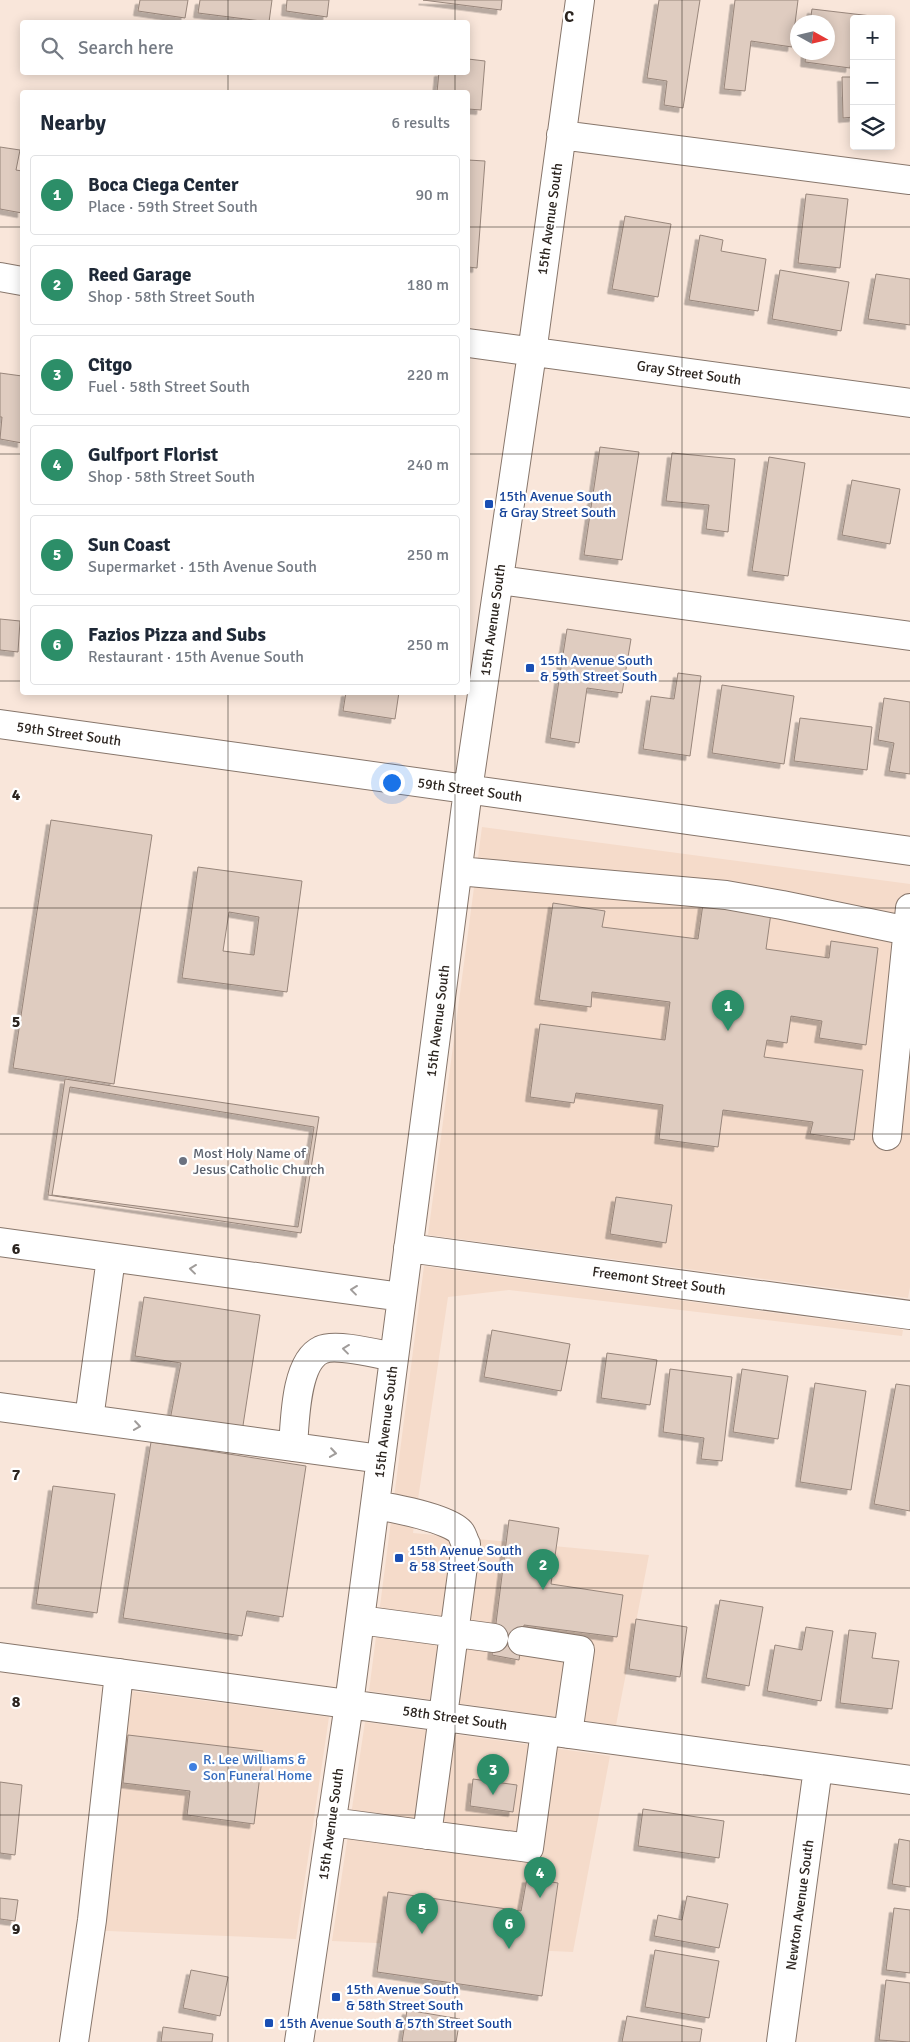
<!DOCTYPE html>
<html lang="en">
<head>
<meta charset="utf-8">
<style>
	body { margin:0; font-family:Signika,sans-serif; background:#f6f6f7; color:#1f2937 }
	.controls { position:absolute; right:15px; top:15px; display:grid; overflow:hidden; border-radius:5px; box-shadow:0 2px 12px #0003 }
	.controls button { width:45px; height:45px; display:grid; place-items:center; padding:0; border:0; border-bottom:1px solid #e0e1e3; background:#fff; color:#1f2937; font:25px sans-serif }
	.compass { position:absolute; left:790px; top:15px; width:45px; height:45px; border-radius:50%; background:#fff; box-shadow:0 2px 12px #0003; rotate:98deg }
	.you { position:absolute; left:391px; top:782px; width:18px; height:18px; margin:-12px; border:4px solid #fff; border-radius:50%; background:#1a73e8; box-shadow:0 0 0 8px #1a73e833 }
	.badge { display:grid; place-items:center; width:32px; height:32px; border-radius:50%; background:#2c8e68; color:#fff; font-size:16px; font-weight:700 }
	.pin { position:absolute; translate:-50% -41px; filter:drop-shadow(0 1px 2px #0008) }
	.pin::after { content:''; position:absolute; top:26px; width:18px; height:15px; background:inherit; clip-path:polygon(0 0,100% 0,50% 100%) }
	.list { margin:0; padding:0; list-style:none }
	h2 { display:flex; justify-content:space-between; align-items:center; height:65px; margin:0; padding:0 20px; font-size:21px }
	h2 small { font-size:16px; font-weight:400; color:#747a83 }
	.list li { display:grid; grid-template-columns:32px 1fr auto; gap:15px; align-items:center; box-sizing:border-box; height:80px; margin:0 10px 10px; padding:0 10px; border:1px solid #e0e1e3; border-radius:5px }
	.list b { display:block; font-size:19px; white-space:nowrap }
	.list p { margin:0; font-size:16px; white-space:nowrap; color:#747a83 }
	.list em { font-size:16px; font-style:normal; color:#747a83 }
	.icon { flex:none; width:28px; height:28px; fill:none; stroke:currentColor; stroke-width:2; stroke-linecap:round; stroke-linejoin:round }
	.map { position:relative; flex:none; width:910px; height:2042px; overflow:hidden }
	.search { position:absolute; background:#fff; box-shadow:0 2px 12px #0003; left:20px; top:20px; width:450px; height:55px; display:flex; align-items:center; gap:12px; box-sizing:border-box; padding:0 18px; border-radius:5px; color:#747a83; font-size:19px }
	.panel { position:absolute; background:#fff; box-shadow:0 2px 12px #0003; left:20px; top:90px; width:450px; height:605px; border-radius:5px }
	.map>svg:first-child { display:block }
	.built { fill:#f5dbca }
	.building { fill:#dfccc0; stroke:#98867b; fill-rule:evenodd; filter:url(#shadow) }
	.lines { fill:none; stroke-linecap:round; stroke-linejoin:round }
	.minor-casing { stroke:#87766b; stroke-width:30 }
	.minor { stroke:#fff; stroke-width:28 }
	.oneway { stroke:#a09c9a }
	.grid { fill:none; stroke:#2b241f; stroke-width:1; stroke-opacity:0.55 }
	.transit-dot { fill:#1a4fb4; stroke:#fff; stroke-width:2 }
	.worship-dot { fill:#6b7280; stroke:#fff; stroke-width:2 }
	.shop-dot { fill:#3f7fe0; stroke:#fff; stroke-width:2 }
	.labels { text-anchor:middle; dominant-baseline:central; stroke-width:4.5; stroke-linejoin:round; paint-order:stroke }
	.street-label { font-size:14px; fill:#2b241f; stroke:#fff }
	.transit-label { font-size:14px; fill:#164399; stroke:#fff; text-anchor:start }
	.worship-label { font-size:14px; fill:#5b616d; stroke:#fff; text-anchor:start }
	.shop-label { font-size:14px; fill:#366cbe; stroke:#fff; text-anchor:start }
	.grid-label { font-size:16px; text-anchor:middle; font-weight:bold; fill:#2b241f; stroke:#fff; stroke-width:4.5; stroke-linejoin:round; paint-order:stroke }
</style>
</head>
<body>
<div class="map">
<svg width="910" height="2042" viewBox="0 0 910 2042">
	<defs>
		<filter id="shadow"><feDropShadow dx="-4.5" dy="4.5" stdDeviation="0" flood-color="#0004"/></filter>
	</defs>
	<rect width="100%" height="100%" fill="#f9e6da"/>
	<!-- built -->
	<path class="built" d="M482 827 910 884V1287L908 1298 428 1235Z
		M424 1266 903 1330 902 1336 509 1290 448 1297 413 1533 649 1555 616 1725 369 1691Z
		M108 1688 329 1717 296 1939 85 1930Z
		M365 1722 610 1756 573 1952 332 1941Z"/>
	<!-- building -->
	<path class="building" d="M140 0H188L185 18 138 11Z
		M200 0H272L269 22 198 13Z
		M287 0H329L327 17 286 11Z
		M423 0H502L501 10Z
		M659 0H700L683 108 664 105 667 81 647 78Z
		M735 0H798L792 47 751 41 745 91 724 89Z
		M812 9 880 17 879 19H854V41L850 68 805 62 806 52H828V22H810Z
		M468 59 485 61 481 110 468 109V92H437L439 72H468Z
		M842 77H854V117L843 118Z
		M0 147 20 150 16 170 22 171V213L0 209Z
		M468 160 485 161 477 268 468 267Z
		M806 194 848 199 840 268 798 263Z
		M625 216 671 224 658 297 612 289Z
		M700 235 723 240 721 251 766 259 758 311 689 300Z
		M780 270 849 282 841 331 772 319Z
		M876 274 910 279V325L868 319Z
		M0 373 22 376V443L0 439 2 417H0Z
		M600 447 639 452 622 560 584 555Z
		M672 453 735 459 728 532 706 529 709 505 666 501Z
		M769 457 805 463 788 576 752 571Z
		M852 480 900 489 890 544 842 535Z
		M0 619 20 621 18 652 0 650Z
		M567 629 631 639 622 693 587 688 579 743 550 738Z
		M678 673 701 676 690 756 643 749 651 696 674 699Z
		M722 685 794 696 784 764 712 753Z
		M346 692H399L395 719 343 711Z
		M884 698 910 702V774L889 771 894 743 878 740Z
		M800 718 872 727 867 770 794 761Z
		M51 820 152 835 114 1084 13 1068Z
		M198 867 302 881 287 992 182 978ZM229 912 259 917 254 955 223 951Z
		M553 903 605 911 602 927 698 939 703 904 771 913 766 949 829 958 831 941 878 948 866 1045 819 1038 822 1021 791 1016 787 1043 767 1040 764 1057 863 1070 854 1140 810 1134 813 1122 723 1110 718 1147 659 1139 663 1105 576 1093 574 1103 530 1097 540 1024 665 1040 670 1002 592 992 591 1007 539 1000Z
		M65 1079 319 1117 301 1233 48 1195Z
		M70 1087 314 1127 298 1227 52 1195Z
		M616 1197 672 1205 666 1243 610 1234Z
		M144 1297 260 1315 242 1432 170 1420 181 1363 135 1356Z
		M492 1330 570 1344 561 1391 484 1377Z
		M607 1353 657 1360 650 1405 601 1398Z
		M670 1369 732 1377 722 1461 701 1459 704 1438 663 1432Z
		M742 1369 788 1376 778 1439 733 1432Z
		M815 1383 866 1391 851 1490 800 1482Z
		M896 1384 910 1386V1511L874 1504Z
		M151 1442 306 1466 283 1617 247 1611 242 1636 123 1618Z
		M53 1486 115 1494 97 1613 36 1604Z
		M509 1520 559 1528 551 1584 623 1595 617 1637 524 1625 519 1660 492 1655Z
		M720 1600 763 1607 749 1686 706 1678Z
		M636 1619 687 1627 680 1677 629 1669Z
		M806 1627 833 1631 821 1701 767 1691 775 1645 802 1650Z
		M849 1630 876 1633 872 1658 899 1661 892 1709 840 1703Z
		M128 1735 263 1751 254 1824 187 1815 190 1791 123 1783Z
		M473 1779 517 1785 513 1812 470 1806Z
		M0 1782 22 1785 15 1855 0 1853Z
		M643 1809 724 1821 719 1858 638 1846Z
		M899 1839 910 1841V1887L892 1884Z
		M527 1878 558 1883 542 1996 377 1972 388 1892 521 1911Z
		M687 1896 728 1904 719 1948 654 1936 658 1915 682 1920Z
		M0 1898 18 1900 15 1921 0 1919Z
		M894 1908 910 1910V1973L886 1970Z
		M655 1950 719 1961 709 2018 645 2007Z
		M191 1970 228 1977 220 2016 183 2008Z
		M886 1980 910 1983V2042L879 2040Z
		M407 2010 460 2019 456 2042H402Z
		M627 2016 702 2029 700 2042H622Z
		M163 2027 213 2034 212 2042H161Z"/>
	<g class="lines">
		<defs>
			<path id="minor" d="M561 135 910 180
				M0 277 22 281
				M468 343 910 403
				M499 580 910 636
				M0 724 910 851
				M458 871 726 895 782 905 908 931
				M887 1136 910 908
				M0 1242 402 1297
				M408 1248 910 1315
				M0 1407 381 1459
				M89 1419 111 1258
				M293 1447C295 1422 295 1362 321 1350 335 1343 378 1354 394 1357
				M375 1505C393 1508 452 1519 461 1533 463 1536 464 1541 466 1544L427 1835
				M360 1620 494 1638
				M522 1641 580 1650 568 1734
				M0 1657 910 1780
				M331 1822 529 1848 545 1731
				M74 2042 92 1920 119 1673
				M299 2042 349 1704 468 790 532 353 580 0
				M781 2042 818 1768"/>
		</defs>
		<!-- minor casing -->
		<use href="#minor" class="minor-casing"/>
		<!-- minor -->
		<use href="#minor" class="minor"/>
	</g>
	<!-- one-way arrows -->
	<defs><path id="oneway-chevron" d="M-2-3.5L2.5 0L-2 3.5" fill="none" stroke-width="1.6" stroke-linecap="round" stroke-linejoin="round" transform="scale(1.25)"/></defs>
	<g class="oneway">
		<use href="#oneway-chevron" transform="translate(193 1269) rotate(-173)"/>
		<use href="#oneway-chevron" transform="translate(354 1290) rotate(-173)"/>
		<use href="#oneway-chevron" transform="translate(346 1349) rotate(-173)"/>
		<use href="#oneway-chevron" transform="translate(137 1426) rotate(8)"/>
		<use href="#oneway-chevron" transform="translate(333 1453) rotate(8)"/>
	</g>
	<!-- grid -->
	<path class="grid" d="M228 0V22M455 0V22M682 0V2042M228 72V92M455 72V92M0 227H22M468 227H910M0 454H22M468 454H910M0 681H22M468 681H910M228 692V2042M455 692V2042M0 908H910M0 1134H910M0 1361H910M0 1588H910M0 1815H910"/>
	<!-- markers -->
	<g class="transit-dot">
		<rect x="484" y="499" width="10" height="10" rx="2.5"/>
		<rect x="525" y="663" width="10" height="10" rx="2.5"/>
		<rect x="394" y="1553" width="10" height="10" rx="2.5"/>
		<rect x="331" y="1992" width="10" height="10" rx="2.5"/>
		<rect x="264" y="2018" width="10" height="10" rx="2.5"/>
	</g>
	<circle class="worship-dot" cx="183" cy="1161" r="5"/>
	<circle class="shop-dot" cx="193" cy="1767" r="5"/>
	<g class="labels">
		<!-- street labels -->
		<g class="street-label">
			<text transform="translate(550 219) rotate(-82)">15th Avenue South</text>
			<text transform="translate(689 373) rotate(8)">Gray Street South</text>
			<text transform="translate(493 620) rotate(-82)">15th Avenue South</text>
			<text transform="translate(69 734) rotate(8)">59th Street South</text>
			<text transform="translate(470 790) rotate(8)">59th Street South</text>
			<text transform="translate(438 1021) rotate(-83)">15th Avenue South</text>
			<text transform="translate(659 1281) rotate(8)">Freemont Street South</text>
			<text transform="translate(386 1422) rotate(-83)">15th Avenue South</text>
			<text transform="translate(455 1718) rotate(8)">58th Street South</text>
			<text transform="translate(331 1824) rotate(-82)">15th Avenue South</text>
			<text transform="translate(800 1905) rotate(-82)">Newton Avenue South</text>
		</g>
		<!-- transit labels -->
		<g class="transit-label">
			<text x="499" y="496">15th Avenue South<tspan x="499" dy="16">&amp; Gray Street South</tspan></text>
			<text x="540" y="660">15th Avenue South<tspan x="540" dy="16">&amp; 59th Street South</tspan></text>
			<text x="409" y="1550">15th Avenue South<tspan x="409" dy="16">&amp; 58 Street South</tspan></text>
			<text x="346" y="1989">15th Avenue South<tspan x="346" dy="16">&amp; 58th Street South</tspan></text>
			<text x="279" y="2023">15th Avenue South &amp; 57th Street South</text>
		</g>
		<!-- worship labels -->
		<g class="worship-label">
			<text x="193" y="1153">Most Holy Name of<tspan x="193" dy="16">Jesus Catholic Church</tspan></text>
		</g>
		<!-- shop labels -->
		<g class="shop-label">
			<text x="203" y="1759">R. Lee Williams &amp;<tspan x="203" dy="16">Son Funeral Home</tspan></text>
		</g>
	</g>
	<g class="grid-label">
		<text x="569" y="22">C</text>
		<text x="16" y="800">4</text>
		<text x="16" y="1027">5</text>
		<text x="16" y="1254">6</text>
		<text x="16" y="1480">7</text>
		<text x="16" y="1707">8</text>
		<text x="16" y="1934">9</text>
	</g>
</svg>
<div class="controls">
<button>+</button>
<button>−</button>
<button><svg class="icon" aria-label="layers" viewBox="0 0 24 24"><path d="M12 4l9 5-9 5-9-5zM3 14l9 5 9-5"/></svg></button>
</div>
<svg class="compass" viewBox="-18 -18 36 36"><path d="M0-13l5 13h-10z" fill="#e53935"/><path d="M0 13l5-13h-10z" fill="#747a83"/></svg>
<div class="you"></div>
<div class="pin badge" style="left:728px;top:1031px">1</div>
<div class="pin badge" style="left:543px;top:1590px">2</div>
<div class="pin badge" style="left:493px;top:1795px">3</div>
<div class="pin badge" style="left:540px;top:1898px">4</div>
<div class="pin badge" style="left:422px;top:1934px">5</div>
<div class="pin badge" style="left:509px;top:1949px">6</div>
<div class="search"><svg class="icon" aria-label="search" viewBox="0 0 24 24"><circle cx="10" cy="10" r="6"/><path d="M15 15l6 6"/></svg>Search here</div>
<section class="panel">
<h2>Nearby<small>6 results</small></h2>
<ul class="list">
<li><span class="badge">1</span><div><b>Boca Ciega Center</b><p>Place · 59th Street South</p></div><em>90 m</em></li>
<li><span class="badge">2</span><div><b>Reed Garage</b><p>Shop · 58th Street South</p></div><em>180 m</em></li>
<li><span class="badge">3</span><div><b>Citgo</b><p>Fuel · 58th Street South</p></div><em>220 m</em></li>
<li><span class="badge">4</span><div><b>Gulfport Florist</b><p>Shop · 58th Street South</p></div><em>240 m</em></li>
<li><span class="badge">5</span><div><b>Sun Coast</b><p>Supermarket · 15th Avenue South</p></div><em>250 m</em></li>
<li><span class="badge">6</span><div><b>Fazios Pizza and Subs</b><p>Restaurant · 15th Avenue South</p></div><em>250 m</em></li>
</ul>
</section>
</div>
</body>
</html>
